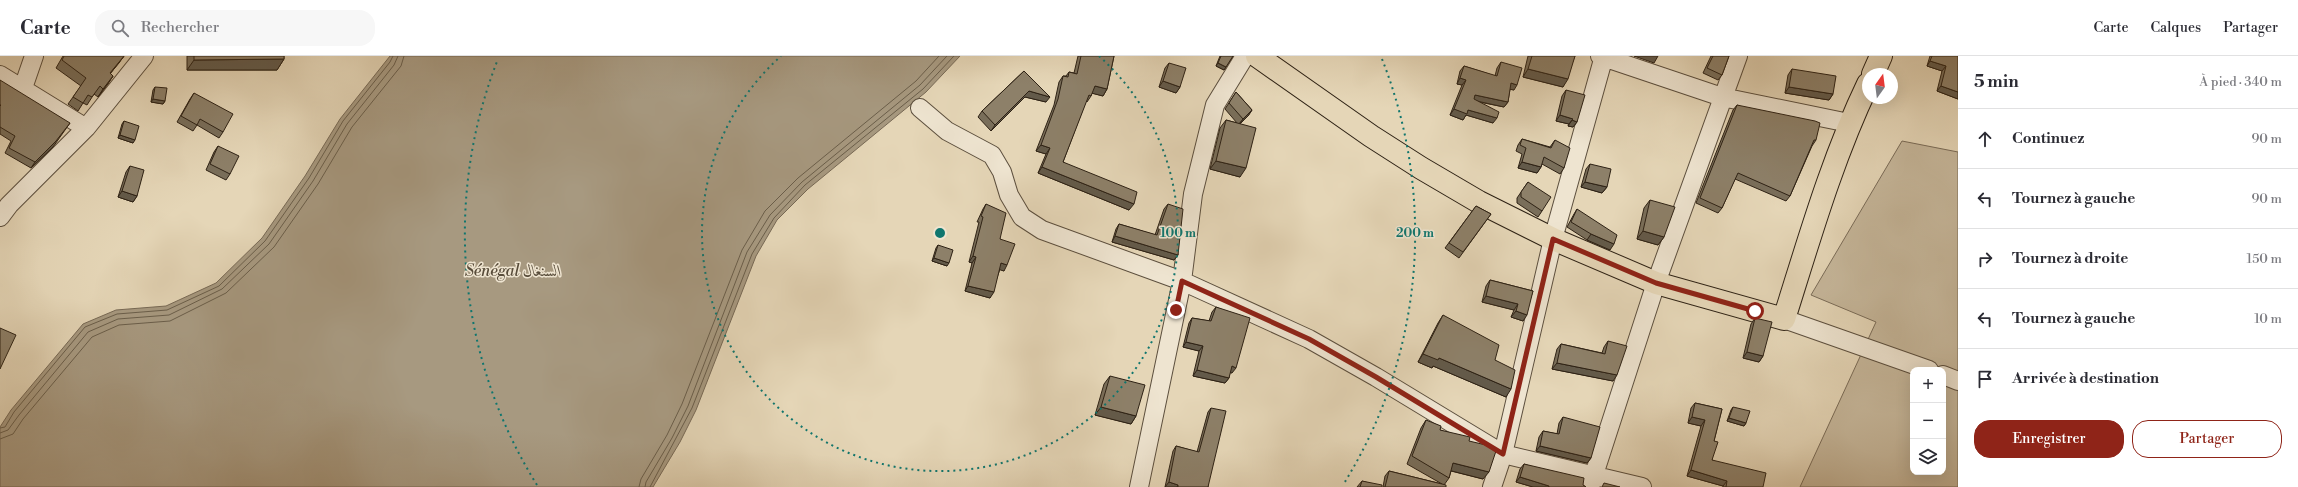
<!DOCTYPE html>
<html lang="fr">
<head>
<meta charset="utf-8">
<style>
	body { margin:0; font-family:"Libre Bodoni",Amiri,serif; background:#f7f7f7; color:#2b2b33 }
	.controls { position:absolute; right:12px; bottom:12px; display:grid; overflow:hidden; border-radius:8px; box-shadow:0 4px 16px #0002 }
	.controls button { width:36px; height:36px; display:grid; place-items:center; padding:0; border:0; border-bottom:1px solid #e1e1e2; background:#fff; color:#2b2b33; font:20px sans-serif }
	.compass { position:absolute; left:1862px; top:12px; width:36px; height:36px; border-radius:50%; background:#fff; box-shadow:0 4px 16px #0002; rotate:14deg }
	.stop { position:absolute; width:12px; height:12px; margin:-9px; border:3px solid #8f2418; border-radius:50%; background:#fff }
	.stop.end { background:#8f2418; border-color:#fff; box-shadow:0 1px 4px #0008 }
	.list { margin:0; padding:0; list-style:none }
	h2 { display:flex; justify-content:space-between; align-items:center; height:52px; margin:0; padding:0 16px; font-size:17px }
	h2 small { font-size:13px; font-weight:400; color:#7c7c81 }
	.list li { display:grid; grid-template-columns:26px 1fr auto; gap:12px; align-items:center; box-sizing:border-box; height:60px; padding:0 16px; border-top:1px solid #e1e1e2 }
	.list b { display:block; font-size:15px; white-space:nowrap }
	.list em { font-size:13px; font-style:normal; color:#7c7c81 }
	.actions { display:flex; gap:8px; padding:12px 16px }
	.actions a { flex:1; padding:9px 0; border:1px solid #8f2418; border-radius:16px; text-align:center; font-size:14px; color:#8f2418 }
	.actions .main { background:#8f2418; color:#fff }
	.icon { flex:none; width:22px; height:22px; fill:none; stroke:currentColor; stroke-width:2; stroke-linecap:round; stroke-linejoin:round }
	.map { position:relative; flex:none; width:1958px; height:431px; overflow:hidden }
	header { display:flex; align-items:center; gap:24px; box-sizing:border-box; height:56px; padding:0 20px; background:#fff; border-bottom:1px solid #e1e1e2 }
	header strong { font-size:19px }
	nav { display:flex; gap:22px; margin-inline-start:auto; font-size:14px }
	.search { width:280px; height:36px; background:#f7f7f7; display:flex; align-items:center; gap:10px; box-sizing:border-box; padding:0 14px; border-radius:16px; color:#7c7c81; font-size:15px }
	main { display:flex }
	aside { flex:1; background:#fff }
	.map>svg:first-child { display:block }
	.green { fill:#c6b79b; stroke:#7a6c58; fill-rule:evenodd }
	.water { fill:#a79980; stroke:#776955 }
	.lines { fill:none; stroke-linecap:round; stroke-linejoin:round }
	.shore { stroke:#6a5e4a; stroke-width:1 }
	.minor-casing { stroke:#5c4f3e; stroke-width:20 }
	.major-casing { stroke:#2e2215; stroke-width:24 }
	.minor { stroke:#eee4d0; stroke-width:18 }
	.major { stroke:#e5d6b7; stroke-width:22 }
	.wall { fill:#796e5a; stroke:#2e2215 }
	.shaded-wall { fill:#635a4a; stroke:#2e2215 }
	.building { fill:#8d8069; stroke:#2e2215 }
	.route { stroke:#8f2418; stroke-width:5 }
	.ring { fill:none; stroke:#0f766e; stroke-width:2; stroke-dasharray:2 4 }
	.labels { text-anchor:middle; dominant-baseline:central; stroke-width:3; stroke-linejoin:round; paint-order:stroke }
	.water-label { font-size:16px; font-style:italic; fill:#584c3a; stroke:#eee4d0 }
	.centre { fill:#0f766e; stroke:#eee4d0; stroke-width:2 }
	.ring-label { font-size:12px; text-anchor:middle; font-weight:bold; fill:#0f766e; stroke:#eee4d0; stroke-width:3; stroke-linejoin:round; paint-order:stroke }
</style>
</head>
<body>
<header>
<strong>Carte</strong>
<div class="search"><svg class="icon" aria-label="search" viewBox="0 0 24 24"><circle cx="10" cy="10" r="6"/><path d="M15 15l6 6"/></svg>Rechercher</div>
<nav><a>Carte</a><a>Calques</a><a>Partager</a></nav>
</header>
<main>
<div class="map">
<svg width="1958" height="431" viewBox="0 0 1958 431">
	<rect width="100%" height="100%" fill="#e5d6b7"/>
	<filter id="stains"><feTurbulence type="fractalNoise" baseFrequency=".005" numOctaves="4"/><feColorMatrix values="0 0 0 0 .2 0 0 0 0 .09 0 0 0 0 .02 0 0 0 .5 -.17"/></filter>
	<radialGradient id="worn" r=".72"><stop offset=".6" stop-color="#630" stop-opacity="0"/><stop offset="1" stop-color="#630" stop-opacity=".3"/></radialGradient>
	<!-- green -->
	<path class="green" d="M1902 85 1958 96V431H1800L1876 266 1811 239ZM1913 314H1943V416H1913Z"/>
	<!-- water -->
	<path class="water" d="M390 0H960L926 36 808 133 777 164 756 200 696 354 680 386 653 431H0V371L11 354 83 268 116 254 166 250 216 227 262 182 305 120 340 63Z"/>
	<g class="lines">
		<!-- shore -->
		<path class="shore" d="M0 372 5 371 14 356 85 271 117 258 167 254 219 230 265 185 309 122 343 65 390 6 393 0
			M0 377 8 374 19 359 88 276 118 263 169 259 222 233 269 188 313 125 347 68 394 9 398 0
			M0 383 13 378 23 363 92 281 119 269 170 265 226 237 274 191 318 128 352 71 401 10 404 0
			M639 431 641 423 667 379 682 348 742 194 765 155 798 122 916 25 939 0
			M645 431 646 426 672 382 688 350 747 196 770 159 802 126 920 29 947 0
			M650 431 692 352 752 198 774 162 805 129 923 33 954 0"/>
		<defs>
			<path id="minor" d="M1600 0 1722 41 1849 67
				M0 19 86 72
				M23 32 34 0
				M920 52 947 75 992 99 1002 116 1009 139 1022 161 1042 174 1182 225 1309 283 1376 321 1503 398 1642 431
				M0 161 9 149 86 72 144 0
				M1784 263 1929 314
				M1943 319 1958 325
				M1139 431 1182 225 1193 138 1215 49 1245 0
				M1492 431 1503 398 1553 183 1604 0
				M1590 431 1656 227 1738 0"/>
			<path id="major" d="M1257 0 1371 80 1421 112 1479 146 1553 183 1656 227 1784 263C1809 184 1832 103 1868 28
				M1873 18 1881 0"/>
		</defs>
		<!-- minor casing -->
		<use href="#minor" class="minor-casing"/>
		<!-- major casing -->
		<use href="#major" class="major-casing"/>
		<!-- minor -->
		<use href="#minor" class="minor"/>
		<!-- major -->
		<use href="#major" class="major"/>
	</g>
	<!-- wall -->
	<path class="wall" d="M63 0H124L110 18 113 20 98 41 94 38 87 49 83 47 78 55 68 48 81 30 56 12Z
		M187 0H284V3L277 14H187Z
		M1078 0H1114L1107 33 1103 40 1092 37 1091 40 1087 46 1086 45 1063 106 1129 154 1038 117 1046 98 1036 95 1054 49 1059 26 1063 20H1066L1069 16 1074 17Z
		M1220 0H1233L1224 14 1216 10Z
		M1528 0H1575L1563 31 1523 21Z
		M1711 0H1729L1722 19 1718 24 1703 17Z
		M1930 0H1958V43L1937 35 1942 15 1927 10Z
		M1501 6 1514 34 1510 33 1508 46 1504 51 1479 46 1493 67 1466 59 1463 64 1450 59 1462 29 1457 28 1460 15 1464 10 1495 20 1497 12Z
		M1169 7 1180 31 1176 37 1159 31 1165 12Z
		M1792 13 1833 38 1829 44 1785 37 1788 19Z
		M1024 15 1046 46 1025 41 991 75 978 61 982 55Z
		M0 24 53 91 31 112 5 97 11 85 0 78Z
		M155 31 165 45 163 48 151 46 153 34Z
		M1566 34 1577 66 1573 71 1568 70 1569 68 1556 65 1562 40Z
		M1236 36 1252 54 1248 60 1240 68V121L1210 113 1220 72 1226 64 1237 67 1225 53Z
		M194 37 223 76 219 82 197 69 193 75 177 66 190 43Z
		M1737 49 1816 84 1812 90 1790 140 1786 145 1735 123 1722 152 1718 157 1696 147 1733 54Z
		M124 65 133 87 118 82 122 68Z
		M1522 83 1550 91 1555 84 1564 112 1560 118 1542 108 1541 111 1537 117 1518 112 1522 98 1516 95 1518 89Z
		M218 90 230 118 226 124 206 114 214 96Z
		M1590 108 1607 131 1602 137 1581 131 1586 113Z
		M130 110 137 140 133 146 118 141 126 116Z
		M1528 126 1542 155 1538 161 1517 147V142Z
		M1650 144 1664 181 1658 189 1637 183 1644 152Z
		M986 148 1000 183 1004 215 1000 213 990 242 965 235 972 207 969 206 979 166H977L983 153Z
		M1168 148 1178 199 1174 204 1112 186 1116 173 1119 168 1155 179 1164 153Z
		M1476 150 1491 158 1459 202 1445 192Z
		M1577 153 1610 194 1587 184 1567 171 1574 158Z
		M938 189 947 210 932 205 936 192Z
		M1490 224 1533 235 1523 265 1511 261 1514 254 1482 246 1486 230Z
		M1216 251 1232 317 1230 316 1229 322 1225 327 1193 320 1199 295 1183 291 1189 267 1192 262 1209 265 1212 256Z
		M1443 259 1495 304 1506 341 1433 310 1432 312 1418 306 1438 267Z
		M1755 262 1763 300 1759 306 1743 302 1751 268Z
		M1608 285 1613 325 1552 313 1557 293 1561 288 1602 297 1604 291Z
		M1110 320 1136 360 1131 368 1095 359 1104 328Z
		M1695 347 1722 353 1714 385 1712 404 1763 431H1723V430L1687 420 1701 370 1688 367 1691 352Z
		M1733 351 1746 367 1744 370 1727 365 1731 354Z
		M1211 352 1208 431H1165L1173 395 1176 390 1197 396 1208 356Z
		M1563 361 1591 402 1587 407 1536 395 1539 381 1543 375 1557 378 1559 367Z
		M1426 364 1440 374 1469 385 1483 423 1451 415 1449 422 1444 429 1446 431H1383L1385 420 1389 415 1442 428 1407 408 1421 372Z
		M1524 408 1583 429 1586 431H1533L1516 426 1520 413Z
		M1362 425 1382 431H1357Z"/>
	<!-- shaded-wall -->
	<path class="shaded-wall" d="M124 0 119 7 104 25 110 17Z
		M1634 0H1658L1654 7Z
		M284 3 277 14H187L194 4Z
		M1930 5 1946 10 1942 15 1927 10Z
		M1218 7 1226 11 1224 14 1216 10Z
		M1528 13 1568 23 1563 31 1523 21Z
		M113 20 108 28 98 41 103 33Z
		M1460 22 1466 24 1462 29 1457 28Z
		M1163 25 1180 31 1176 37 1159 31Z
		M1511 27 1517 29 1514 34 1508 33Z
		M1095 30 1107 33 1103 40 1091 37Z
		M1941 30 1958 36V43L1937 35Z
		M1789 31 1833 38 1829 44 1785 37Z
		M1029 35 1050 41 1046 46 1025 41 991 75 995 69Z
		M1475 39 1508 46 1504 51 1472 44Z
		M153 43 165 45 163 48 151 46Z
		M1454 53 1468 54 1497 62 1493 67 1466 59 1463 64 1450 59Z
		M1252 54 1248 60 1238 69 1243 63Z
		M1560 59 1573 63 1569 68 1556 65Z
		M1572 64 1577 66 1573 71 1568 70Z
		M70 67 53 91 31 112 35 106Z
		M120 79 135 84 133 87 118 82Z
		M1041 89 1050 92 1046 98 1036 95Z
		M1216 105 1246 112 1240 121 1210 113Z
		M1522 106 1541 111 1537 117 1518 112Z
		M1042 111 1134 148 1129 154 1038 117Z
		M1585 126 1607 131 1602 137 1581 131Z
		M122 135 137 140 133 146 118 141Z
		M1643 175 1664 181 1658 189 1637 183Z
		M1591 178 1614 188 1610 194 1587 184Z
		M1115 180 1178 199 1174 204 1112 186Z
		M973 200 976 201 972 207 969 206Z
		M934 202 949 207 947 210 932 205Z
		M1001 207 1007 209 1004 215 997 213Z
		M968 230 994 236 990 242 965 235Z
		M1486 240 1518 248 1514 254 1482 246Z
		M1516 255 1527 259 1523 265 1511 261Z
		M1186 286 1203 290 1199 295 1183 291Z
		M1747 296 1763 300 1759 306 1743 302Z
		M1423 298 1439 302 1511 333 1506 341 1433 310 1432 312 1418 306Z
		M1557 307 1617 319 1613 325 1552 313Z
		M1232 310 1236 312 1232 317 1228 316Z
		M1197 314 1229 322 1225 327 1193 320Z
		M1101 351 1136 360 1131 368 1095 359Z
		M1692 361 1705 364 1701 370 1688 367Z
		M1729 362 1746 367 1744 370 1727 365Z
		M1540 390 1591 402 1587 407 1536 395Z
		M1453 407 1489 416 1483 423 1448 414Z
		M1691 414 1727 425 1723 430 1687 420Z
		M1520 421 1549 430 1548 431H1533L1516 426Z
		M1169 426 1178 429 1177 431H1165Z"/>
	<!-- building -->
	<path class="building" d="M64 0H124L110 17 113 20 103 33 100 30 92 41 88 39 83 47 73 41 86 22 62 4Z
		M194 0H284V3L194 4Z
		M1081 0H1114L1107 33 1095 30 1091 40 1089 39 1063 106 1137 136 1134 148 1042 111 1050 92 1041 89 1058 43 1063 20 1068 21 1069 16 1077 18Z
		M1221 0H1233L1226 11 1218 7Z
		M1532 0H1575L1568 23 1528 13Z
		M1713 0H1729L1722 19 1707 12Z
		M1932 0H1958V36L1941 30 1946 10 1930 5Z
		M1501 6 1522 12 1517 29 1511 27 1508 46 1475 39 1474 43 1499 56 1497 62 1468 54 1467 58 1454 53 1466 24 1460 22 1464 10 1497 20Z
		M1169 7 1186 12 1180 31 1163 25Z
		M1792 13 1836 20 1833 38 1789 31Z
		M1024 15 1050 41 1029 35 995 69 982 55Z
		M0 24 70 67 56 85 35 106 9 92 15 80 0 71V50L1 49H0Z
		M155 31 167 32 165 45 153 43Z
		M1566 34 1585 39 1577 66 1572 64 1573 63 1560 59Z
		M1236 36 1252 54 1243 63 1229 47Z
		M194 37 233 58 223 76 200 63 197 69 181 60Z
		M1737 49 1815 65 1820 67 1816 84H1814L1790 140 1738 117 1722 152 1700 142Z
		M1226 64 1256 72 1246 112 1216 105Z
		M124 65 139 70 135 84 120 79Z
		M1522 83 1551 92 1555 84 1570 92 1564 112 1544 101 1541 111 1522 106 1526 92 1520 89Z
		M218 90 239 100 230 118 210 108Z
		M1590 108 1611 113 1607 131 1585 126Z
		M130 110 144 114 137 140 122 135Z
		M1528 126 1551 141 1542 155 1521 141V136Z
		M1650 144 1675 151 1664 181 1643 175Z
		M986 148 1006 157 1000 183 1015 188 1007 209 1001 207 994 236 968 230 976 201 973 200 983 161 981 160Z
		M1168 148 1183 153 1178 199 1115 180 1119 168 1157 179Z
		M1476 150 1491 158 1463 196 1449 187Z
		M1577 153 1617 179 1614 188 1591 178 1571 166Z
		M938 189 953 194 949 207 934 202Z
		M1490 224 1533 235 1527 259 1516 255 1518 248 1486 240Z
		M1216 251 1250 262 1236 312 1232 310 1229 322 1197 314 1203 290 1186 286 1192 262 1211 265Z
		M1443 259 1499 289 1495 304 1515 314 1511 333 1439 302 1438 304 1423 298Z
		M1755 262 1772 266 1763 300 1747 296Z
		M0 272 16 279 0 313Z
		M1608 285 1627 290 1617 319 1557 307 1561 288 1605 298Z
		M1110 320 1145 329 1136 360 1101 351Z
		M1695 347 1722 353 1714 385 1718 386 1712 404 1766 417 1763 431H1726L1727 425 1691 414 1705 364 1692 361Z
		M1733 351 1750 355 1746 367 1729 362Z
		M1211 352 1226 355 1208 431H1178V429L1169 426 1176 390 1199 396Z
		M1563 361 1600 371 1591 402 1540 390 1543 375 1559 378Z
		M1426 364 1441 370 1440 374 1470 381 1469 385 1486 389 1496 395 1489 416 1453 407 1449 422 1412 400Z
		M1524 408 1584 422 1583 429 1586 431H1549V430L1520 421Z
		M1389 415 1446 429V431H1385Z
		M1362 425 1382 429V431H1360Z
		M1604 427 1620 431H1602Z"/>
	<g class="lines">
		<!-- route -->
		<path class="route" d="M1176 254 1182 225 1309 283 1376 321 1503 398 1553 183 1656 227 1755 255"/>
	</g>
	<!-- distance rings -->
	<g class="ring">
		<path d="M1099 0A238 238 0 1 1 781 0"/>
		<path d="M537 429A475 475 0 0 1 498 3M1382 3A475 475 0 0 1 1343 429"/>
	</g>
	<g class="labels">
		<!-- water labels -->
		<g class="water-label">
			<text x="513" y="215">Sénégal السنغال</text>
		</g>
	</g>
	<circle cx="940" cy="177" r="6" class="centre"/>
	<g class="ring-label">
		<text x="1178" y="181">100 m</text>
		<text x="1415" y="181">200 m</text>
	</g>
	<rect width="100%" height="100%" filter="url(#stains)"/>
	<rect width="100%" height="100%" fill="url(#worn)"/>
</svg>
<div class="controls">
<button>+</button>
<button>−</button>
<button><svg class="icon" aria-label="layers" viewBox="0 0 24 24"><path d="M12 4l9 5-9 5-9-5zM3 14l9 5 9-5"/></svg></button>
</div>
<svg class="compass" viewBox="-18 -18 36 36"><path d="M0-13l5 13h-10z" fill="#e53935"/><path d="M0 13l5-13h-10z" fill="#7c7c81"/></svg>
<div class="stop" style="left:1755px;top:255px"></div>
<div class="stop end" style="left:1176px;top:254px"></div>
</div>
<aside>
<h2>5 min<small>À pied · 340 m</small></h2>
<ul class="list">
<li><svg class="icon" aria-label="ahead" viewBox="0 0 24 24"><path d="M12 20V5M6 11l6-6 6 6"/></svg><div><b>Continuez</b></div><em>90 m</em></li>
<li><svg class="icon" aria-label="left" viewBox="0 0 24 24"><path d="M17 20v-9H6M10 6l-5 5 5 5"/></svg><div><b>Tournez à gauche</b></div><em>90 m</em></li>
<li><svg class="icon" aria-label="right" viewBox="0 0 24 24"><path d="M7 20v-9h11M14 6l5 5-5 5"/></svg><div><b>Tournez à droite</b></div><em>150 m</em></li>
<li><svg class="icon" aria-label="left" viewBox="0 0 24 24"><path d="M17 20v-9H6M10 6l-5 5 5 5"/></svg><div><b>Tournez à gauche</b></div><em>10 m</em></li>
<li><svg class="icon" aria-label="arrive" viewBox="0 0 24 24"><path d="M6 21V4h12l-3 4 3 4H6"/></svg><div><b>Arrivée à destination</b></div></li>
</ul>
<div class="actions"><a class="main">Enregistrer</a><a>Partager</a></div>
</aside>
</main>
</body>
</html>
